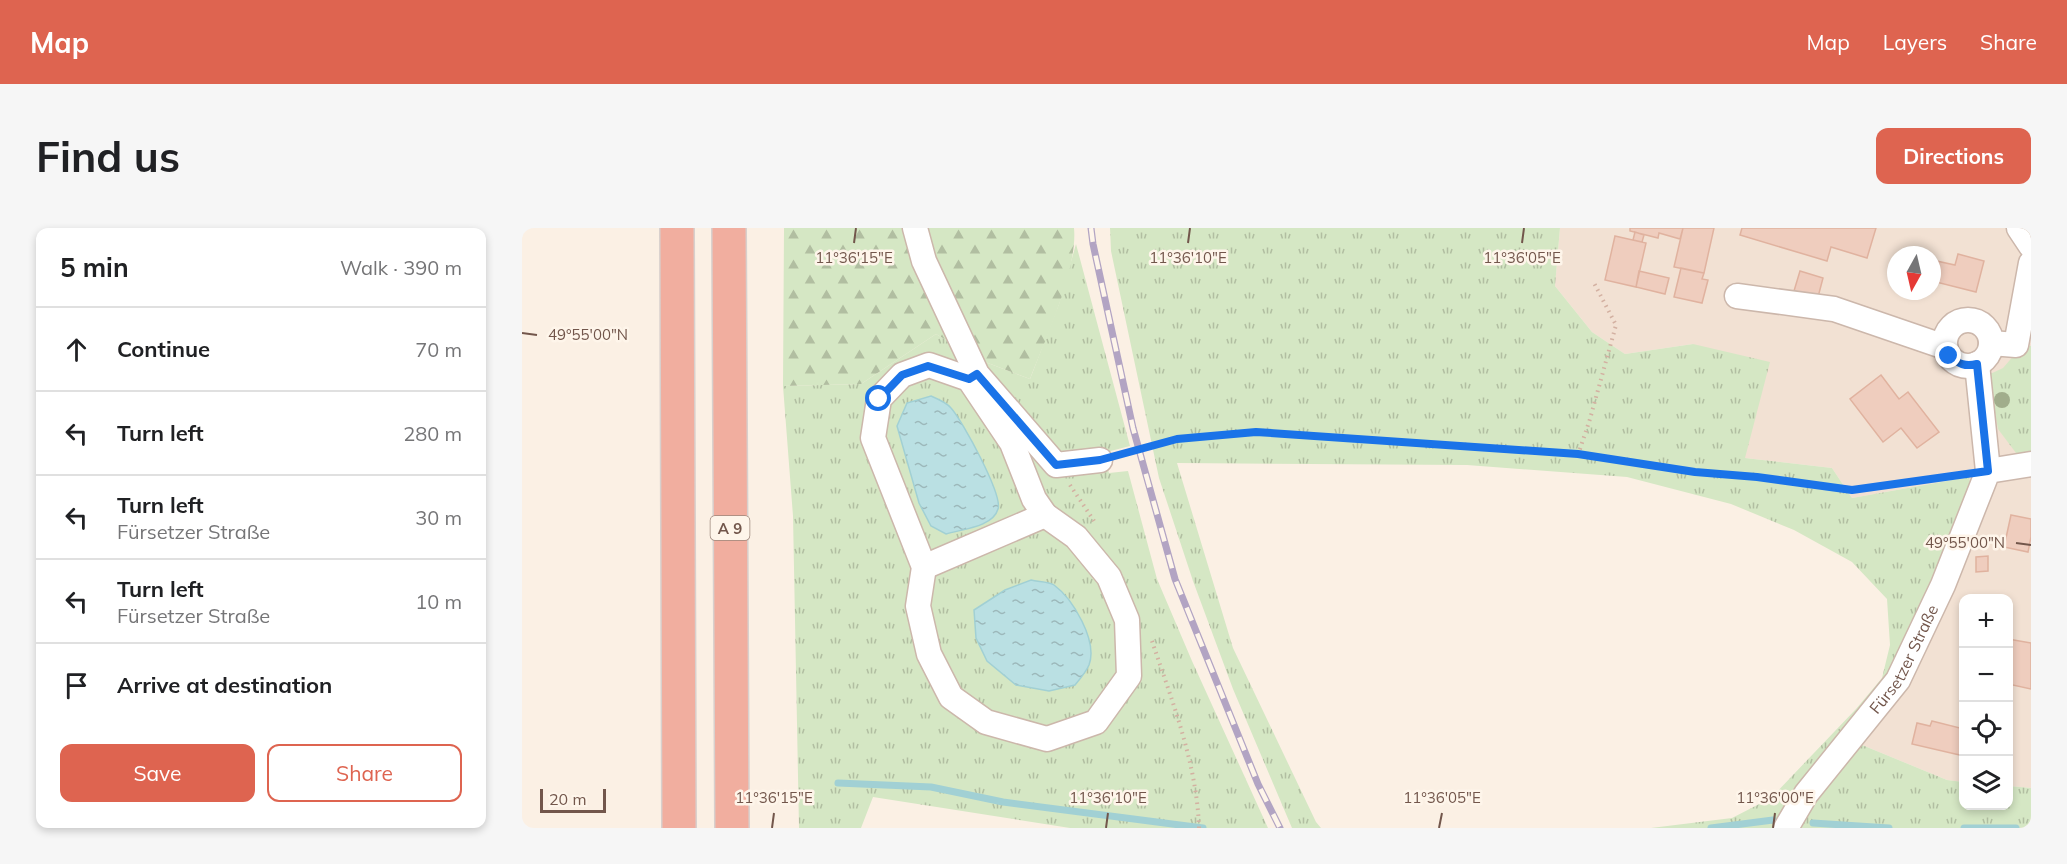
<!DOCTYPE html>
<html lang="en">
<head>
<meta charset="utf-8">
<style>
	body { margin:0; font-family:Mulish,sans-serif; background:#f6f6f6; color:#202124 }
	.controls { position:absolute; right:18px; bottom:18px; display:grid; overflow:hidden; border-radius:12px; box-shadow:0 3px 9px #0003 }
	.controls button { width:54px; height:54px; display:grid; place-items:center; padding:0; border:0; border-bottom:2px solid #e0e0e0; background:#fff; color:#202124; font:30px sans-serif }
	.compass { position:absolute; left:1365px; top:18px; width:54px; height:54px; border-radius:50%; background:#fff; box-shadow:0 3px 9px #0003; rotate:188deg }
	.scale { position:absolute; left:18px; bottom:15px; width:66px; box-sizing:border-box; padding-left:6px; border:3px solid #72564b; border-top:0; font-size:16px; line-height:21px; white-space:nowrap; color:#72564b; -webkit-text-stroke:4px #fef5ea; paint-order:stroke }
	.stop { position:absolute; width:18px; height:18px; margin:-14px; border:4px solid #1a73e8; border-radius:50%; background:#fff }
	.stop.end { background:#1a73e8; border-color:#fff; box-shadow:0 2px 6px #0008 }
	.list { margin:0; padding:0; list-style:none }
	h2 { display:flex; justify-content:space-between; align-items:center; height:78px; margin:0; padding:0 24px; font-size:26px }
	h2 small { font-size:20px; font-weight:400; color:#757577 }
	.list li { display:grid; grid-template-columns:39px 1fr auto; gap:18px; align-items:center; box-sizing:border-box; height:84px; padding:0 24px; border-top:2px solid #e0e0e0 }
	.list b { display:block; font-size:22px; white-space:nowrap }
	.list p { margin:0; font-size:20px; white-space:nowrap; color:#757577 }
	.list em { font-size:20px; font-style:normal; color:#757577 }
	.actions { display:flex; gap:12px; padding:18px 24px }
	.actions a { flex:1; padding:14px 0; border:2px solid #de6450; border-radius:12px; text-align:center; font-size:21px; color:#de6450 }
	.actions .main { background:#de6450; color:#fff }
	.icon { flex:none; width:33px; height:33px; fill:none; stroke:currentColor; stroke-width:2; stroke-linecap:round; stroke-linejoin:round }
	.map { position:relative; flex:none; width:1509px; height:600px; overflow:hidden; border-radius:12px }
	header { display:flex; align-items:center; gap:36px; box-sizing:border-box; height:84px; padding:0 30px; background:#de6450; color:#fff }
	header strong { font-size:28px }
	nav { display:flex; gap:33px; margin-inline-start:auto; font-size:21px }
	.intro { display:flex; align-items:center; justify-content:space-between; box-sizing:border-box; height:144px; padding:0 36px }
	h1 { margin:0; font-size:42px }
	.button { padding:15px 27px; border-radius:12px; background:#de6450; color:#fff; font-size:21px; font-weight:700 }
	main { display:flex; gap:36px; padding:0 36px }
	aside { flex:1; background:#fff; border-radius:12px; box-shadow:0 3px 9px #0003 }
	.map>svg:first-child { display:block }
	.residential { fill:#f2e1d3; fill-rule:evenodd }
	.grass { fill:url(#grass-tufts) }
	.forest { fill:url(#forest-firs) }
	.water { fill:url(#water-ripples); stroke:#a1d0d4; stroke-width:1.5 }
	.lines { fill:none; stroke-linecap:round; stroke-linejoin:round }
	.stream { stroke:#a1d0d4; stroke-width:7 }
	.building { fill:#efcdbe; stroke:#e0b29f; stroke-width:1.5 }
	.minor-casing { stroke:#ccb7ab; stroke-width:27 }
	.highway-casing { stroke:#d8d0cd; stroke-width:36 }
	.path { stroke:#d3b0a1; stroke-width:4; stroke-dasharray:1.5 4.5; stroke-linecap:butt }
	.minor { stroke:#fff; stroke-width:24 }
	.highway { stroke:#f1ae9f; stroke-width:33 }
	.rail-casing { stroke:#b2a4c3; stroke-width:7 }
	.rail { stroke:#fef5ea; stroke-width:4.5; stroke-dasharray:14; stroke-linecap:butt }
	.path-bridge { stroke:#d3b0a1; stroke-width:4; stroke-dasharray:1.5 4.5; stroke-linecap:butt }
	.tree { fill:#a1ad8c }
	.route { stroke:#1a73e8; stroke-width:8 }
	.ticks { fill:none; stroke:#72564b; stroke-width:2 }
	.labels { text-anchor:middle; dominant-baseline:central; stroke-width:5; stroke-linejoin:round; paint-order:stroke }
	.shield { fill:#fef5ea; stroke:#9c867b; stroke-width:1.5 }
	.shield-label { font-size:15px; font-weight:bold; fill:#72564b }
	.street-label { font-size:16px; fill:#72564b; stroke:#fef5ea }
	.ticks-label { font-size:15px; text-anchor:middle; fill:#72564b; stroke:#fef5ea; stroke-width:5; stroke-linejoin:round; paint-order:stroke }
</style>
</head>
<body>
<header>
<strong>Map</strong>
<nav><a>Map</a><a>Layers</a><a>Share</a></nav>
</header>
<div class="intro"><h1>Find us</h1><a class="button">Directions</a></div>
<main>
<aside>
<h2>5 min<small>Walk · 390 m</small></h2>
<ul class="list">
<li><svg class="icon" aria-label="ahead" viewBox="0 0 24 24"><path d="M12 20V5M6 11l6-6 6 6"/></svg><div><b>Continue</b></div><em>70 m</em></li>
<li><svg class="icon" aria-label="left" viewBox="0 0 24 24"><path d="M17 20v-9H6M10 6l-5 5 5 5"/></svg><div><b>Turn left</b></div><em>280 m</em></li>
<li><svg class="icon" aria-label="left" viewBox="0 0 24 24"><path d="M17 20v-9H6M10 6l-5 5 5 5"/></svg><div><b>Turn left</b><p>Fürsetzer Straße</p></div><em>30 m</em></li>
<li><svg class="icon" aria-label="left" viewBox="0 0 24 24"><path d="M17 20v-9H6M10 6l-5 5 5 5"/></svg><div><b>Turn left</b><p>Fürsetzer Straße</p></div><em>10 m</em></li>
<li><svg class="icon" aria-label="arrive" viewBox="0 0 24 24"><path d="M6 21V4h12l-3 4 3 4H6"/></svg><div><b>Arrive at destination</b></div></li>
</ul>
<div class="actions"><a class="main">Save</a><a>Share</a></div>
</aside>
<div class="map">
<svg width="1509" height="600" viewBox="0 0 1509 600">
	<defs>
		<pattern id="grass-tufts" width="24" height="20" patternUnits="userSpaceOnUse" patternTransform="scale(1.5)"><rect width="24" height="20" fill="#d5e7c4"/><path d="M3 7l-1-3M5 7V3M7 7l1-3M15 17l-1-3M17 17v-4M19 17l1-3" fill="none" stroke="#b1bea1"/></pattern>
		<pattern id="forest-firs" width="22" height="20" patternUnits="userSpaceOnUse" patternTransform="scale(1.5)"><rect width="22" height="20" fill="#d5e7c4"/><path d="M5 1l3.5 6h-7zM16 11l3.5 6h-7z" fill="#b1bea1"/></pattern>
		<pattern id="water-ripples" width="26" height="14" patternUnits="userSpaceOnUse" patternTransform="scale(1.5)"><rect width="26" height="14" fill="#bae0e3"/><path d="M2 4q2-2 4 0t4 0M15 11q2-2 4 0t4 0" fill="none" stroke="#9cb8ba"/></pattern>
	</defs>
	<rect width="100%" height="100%" fill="#fbf0e4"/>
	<!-- residential -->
	<path class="residential" d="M1038 0H1509V560L1487 558 1486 370H1442L1441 554 1425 552 1328 512 1376 452 1447 249 1330 270 1310 240 1223 230 1171 116 1103 126 1070 104 1033 58ZM1374 27H1410V63H1374Z"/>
	<!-- grass -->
	<path class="grass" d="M588 0H1038L1033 58 1070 104 1103 126 1171 116 1248 134 1223 230 1310 240 1330 270 1447 249 1451 271 1387 428 1328 512 1425 552 1441 554 1442 578H1486L1487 558 1509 560V600H1129L1210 590 1249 570 1334 481 1360 450 1368 417 1365 371 1330 334 1272 302 1209 276 1105 249 945 237 655 235 711 420 794 594 799 600H770L711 461 671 353 637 250 589 23Z
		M554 16 608 218 581 225 587 245 606 243 635 351 670 433 746 600H548L351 569 339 600H277L271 288 261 158 339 156 414 106 458 132 508 151 537 76Z
		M1500 118H1509V230L1497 229 1476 201 1466 147 1481 140Z"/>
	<!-- forest -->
	<path class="forest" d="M262 0H552C556 41 523 112 508 151L458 132 414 106 339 156 261 158Z"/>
	<!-- water -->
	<path class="water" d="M409 168C416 171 425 175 429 180 440 192 481 267 476 281 471 299 440 301 424 306L409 298 397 275 375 198 385 175Z
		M509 352C516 354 526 353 532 357 551 371 576 413 567 437 564 444 558 451 553 457L527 463 494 457 465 433 454 410 452 382 483 362Z"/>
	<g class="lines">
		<!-- stream -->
		<path class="stream" d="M316 555 409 559 481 574 681 600
			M1291 595 1367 600
			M1189 600 1251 592
			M1442 600H1494"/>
	</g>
	<!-- building -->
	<path class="building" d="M1108 0H1161L1158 11 1137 5 1136 10 1108 3Z
		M1161 0H1192L1182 45 1152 39Z
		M1220 0H1354L1345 30 1309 19 1305 33 1218 7Z
		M1113 4 1122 7 1120 14 1111 12Z
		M1093 8 1124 15 1114 59 1083 52Z
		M1436 26 1462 33 1454 64 1410 53V32L1433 37Z
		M1159 40 1182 45 1180 51 1186 52 1180 75 1152 69Z
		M1117 43 1147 50 1143 66 1114 59Z
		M1278 43 1301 50 1296 69 1272 63Z
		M1359 147 1377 171 1386 164 1417 204 1395 220 1379 200 1361 214 1328 171Z
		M1489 287 1509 291V309L1506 324 1482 319Z
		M1466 328V343L1454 344V329Z
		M1486 411 1509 415V461L1486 456Z
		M1410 493 1442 501V528L1390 516 1395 495 1408 498Z"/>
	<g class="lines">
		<defs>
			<g id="minor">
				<path d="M393 0 402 33 455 146 534 237 578 232"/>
				<path d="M1497 0 1509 18"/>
				<path d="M1215 68 1312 81 1423 119"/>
				<circle cx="1446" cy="115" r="23"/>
				<path d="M1469 115 1494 117 1509 35"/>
				<path d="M1455 136 1466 243"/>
				<path d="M407 137 447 151 490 215 512 271 523 287 554 309 587 349 605 392 607 448 574 494 525 511 464 494 429 469 407 426 396 378 402 339 351 210 357 171 380 147Z"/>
				<path d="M402 339 523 287"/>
				<path id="s1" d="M1264 600 1284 566 1376 452 1421 357 1466 243 1509 236"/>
			</g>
			<path id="highway" d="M155 0 157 600
				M207 0 210 600"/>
		</defs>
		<!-- minor casing -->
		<use href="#minor" class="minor-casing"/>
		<!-- highway casing -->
		<use href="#highway" class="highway-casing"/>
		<!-- path -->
		<path class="path" d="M655 211 734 204 1056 227 1173 244 1235 249 1330 262 1442 246
			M1056 227 1068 191 1094 97 1072 55
			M548 257 572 293
			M630 413C650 473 675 536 677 600"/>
		<!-- minor -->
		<use href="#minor" class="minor"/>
		<!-- highway -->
		<use href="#highway" class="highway"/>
		<defs>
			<path id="rail" d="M569 0 571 16 611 200 653 351 736 556 758 600"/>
		</defs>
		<!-- rail casing -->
		<use href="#rail" class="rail-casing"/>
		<!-- rail -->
		<use href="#rail" class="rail"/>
		<!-- path-bridge -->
		<path class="path-bridge" d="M578 232 655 211"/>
	</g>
	<!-- trees -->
	<circle class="tree" cx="1480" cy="172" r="8"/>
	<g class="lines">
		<!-- route -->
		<path class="route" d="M357 171 380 147 406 138 447 151 455 146 534 237 578 232 655 211 734 204 1056 226 1173 244 1235 249 1330 262 1466 243 1455 136C1443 139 1437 136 1427 128"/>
	</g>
	<!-- ticks -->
	<path class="ticks" d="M332 15 334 0M666 15 668 0M1000 15 1002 0M0 105 15 107M1494 315 1509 317M250 600 252 585M584 600 586 585M917 600 920 585M1251 600 1253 585"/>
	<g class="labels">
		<!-- shield labels -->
		<rect class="shield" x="188.5" y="288" width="39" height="24" rx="4.5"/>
		<g class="shield-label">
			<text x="208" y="300">A 9</text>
		</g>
		<!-- street labels -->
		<g class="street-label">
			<text stroke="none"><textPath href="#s1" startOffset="207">Fürsetzer Straße</textPath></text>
		</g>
	</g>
	<g class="ticks-label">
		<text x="332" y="35">11°36'15"E</text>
		<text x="666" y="35">11°36'10"E</text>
		<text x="1000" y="35">11°36'05"E</text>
		<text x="66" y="112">49°55'00"N</text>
		<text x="1443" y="320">49°55'00"N</text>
		<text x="252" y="575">11°36'15"E</text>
		<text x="586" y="575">11°36'10"E</text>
		<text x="920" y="575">11°36'05"E</text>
		<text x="1253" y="575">11°36'00"E</text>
	</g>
</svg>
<div class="controls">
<button>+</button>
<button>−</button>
<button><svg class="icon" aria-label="locate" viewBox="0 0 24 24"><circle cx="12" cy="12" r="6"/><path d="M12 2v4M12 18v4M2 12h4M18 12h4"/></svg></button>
<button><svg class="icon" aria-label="layers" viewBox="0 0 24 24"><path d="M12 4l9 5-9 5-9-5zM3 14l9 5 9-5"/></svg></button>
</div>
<svg class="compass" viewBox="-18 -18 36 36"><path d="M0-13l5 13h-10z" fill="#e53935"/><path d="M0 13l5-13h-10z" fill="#757577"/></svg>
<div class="scale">20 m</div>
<div class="stop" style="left:357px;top:171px"></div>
<div class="stop end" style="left:1427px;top:128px"></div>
</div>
</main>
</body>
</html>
